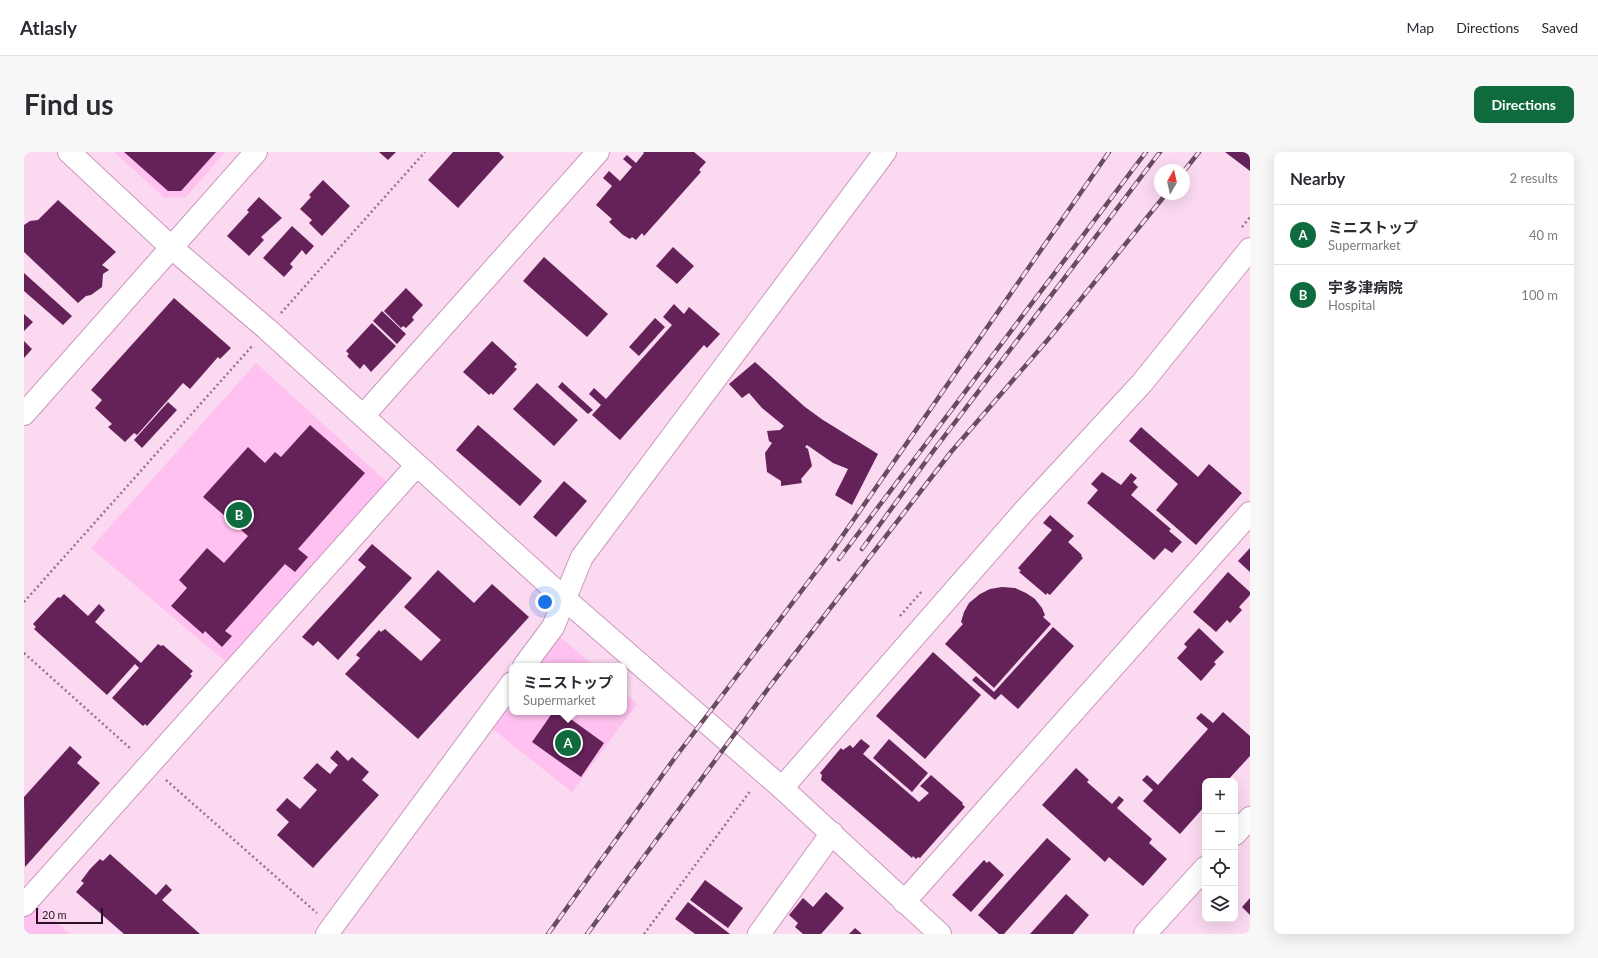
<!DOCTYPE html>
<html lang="en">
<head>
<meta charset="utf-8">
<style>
	body { margin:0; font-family:Lato,"Noto Sans JP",sans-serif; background:#f7f7f7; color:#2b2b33 }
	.controls { position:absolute; right:12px; bottom:12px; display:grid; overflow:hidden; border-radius:8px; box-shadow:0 4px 16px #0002 }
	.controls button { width:36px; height:36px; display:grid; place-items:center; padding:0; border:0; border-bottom:1px solid #e1e1e2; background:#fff; color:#2b2b33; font:20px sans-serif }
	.compass { position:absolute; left:1130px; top:12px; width:36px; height:36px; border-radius:50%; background:#fff; box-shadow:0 4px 16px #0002; rotate:9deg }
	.scale { position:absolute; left:12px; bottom:10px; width:67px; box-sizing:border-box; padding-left:4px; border:2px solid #271322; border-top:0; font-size:11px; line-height:14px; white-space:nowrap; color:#271322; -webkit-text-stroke:3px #fad9f1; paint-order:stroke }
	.you { position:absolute; left:521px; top:450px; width:14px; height:14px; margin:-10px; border:3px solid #fff; border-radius:50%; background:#1a73e8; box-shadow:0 0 0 6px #1a73e833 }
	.badge { display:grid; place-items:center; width:26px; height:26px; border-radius:50%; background:#0f6a3d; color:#fff; font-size:13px; font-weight:700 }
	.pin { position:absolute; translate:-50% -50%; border:2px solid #fff; box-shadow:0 1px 4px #0006 }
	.popup { position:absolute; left:485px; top:511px; width:118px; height:52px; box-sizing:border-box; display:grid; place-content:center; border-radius:8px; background:#fff; filter:drop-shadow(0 1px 3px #0005); font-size:13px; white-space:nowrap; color:#7c7c81 }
	.popup b { font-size:15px; color:#2b2b33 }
	.popup::after { content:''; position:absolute; left:50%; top:100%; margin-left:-8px; border:8px solid transparent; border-top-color:#fff }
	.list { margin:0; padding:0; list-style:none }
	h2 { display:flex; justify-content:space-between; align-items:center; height:52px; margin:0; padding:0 16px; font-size:17px }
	h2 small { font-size:13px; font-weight:400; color:#7c7c81 }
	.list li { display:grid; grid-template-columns:26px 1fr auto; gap:12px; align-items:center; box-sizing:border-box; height:60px; padding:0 16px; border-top:1px solid #e1e1e2 }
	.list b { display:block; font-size:15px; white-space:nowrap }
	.list p { margin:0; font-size:13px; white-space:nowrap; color:#7c7c81 }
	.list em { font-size:13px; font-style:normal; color:#7c7c81 }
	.icon { flex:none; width:22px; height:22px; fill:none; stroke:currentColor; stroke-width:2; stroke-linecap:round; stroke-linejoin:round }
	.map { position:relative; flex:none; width:1226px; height:782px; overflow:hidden; border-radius:8px }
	header { display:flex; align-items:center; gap:24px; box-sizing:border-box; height:56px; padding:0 20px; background:#fff; border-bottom:1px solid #e1e1e2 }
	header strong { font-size:19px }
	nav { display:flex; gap:22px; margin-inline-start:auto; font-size:14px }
	.intro { display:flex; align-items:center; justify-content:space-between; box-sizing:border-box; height:96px; padding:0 24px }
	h1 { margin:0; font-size:28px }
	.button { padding:10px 18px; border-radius:8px; background:#0f6a3d; color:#fff; font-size:14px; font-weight:700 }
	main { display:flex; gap:24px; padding:0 24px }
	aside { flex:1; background:#fff; border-radius:8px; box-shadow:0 4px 16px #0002 }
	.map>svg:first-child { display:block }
	.built { fill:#ffc1f0 }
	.building { fill:#652259 }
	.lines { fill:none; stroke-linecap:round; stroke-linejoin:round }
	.minor-casing { stroke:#cb97bf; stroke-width:24 }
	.tertiary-casing { stroke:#cb97bf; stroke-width:24 }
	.path { stroke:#91768a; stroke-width:2.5; stroke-dasharray:2 3; stroke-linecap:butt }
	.minor { stroke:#fff; stroke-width:22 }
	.tertiary { stroke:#fff; stroke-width:22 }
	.rail-casing { stroke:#654d5f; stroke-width:4.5 }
	.rail { stroke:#fad9f1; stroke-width:3; stroke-dasharray:9; stroke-linecap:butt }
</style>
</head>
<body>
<header>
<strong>Atlasly</strong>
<nav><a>Map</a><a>Directions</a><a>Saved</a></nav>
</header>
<div class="intro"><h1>Find us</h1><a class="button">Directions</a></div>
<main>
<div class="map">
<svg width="1226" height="782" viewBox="0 0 1226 782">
	<rect width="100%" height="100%" fill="#fad9f1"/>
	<!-- built -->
	<path class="built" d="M90 0H201L162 45 141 46Z
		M232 211 363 330 203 511 67 396Z
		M535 484 570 514H513Z
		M600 540 613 552 548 640 466 575 488 547V560H600Z
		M0 733 17 757 46 782H0Z"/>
	<!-- building -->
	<path class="building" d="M100 0H192L157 39H144Z
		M355 0H372L364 8Z
		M429 0H475L480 5 434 56 404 28Z
		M619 0H670L682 10 675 18 677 20 620 84 618 81 612 88 608 85 606 87 599 83 585 70 588 67 572 53 588 34 579 26 585 19 596 29 608 15 599 7 603 3 612 11 620 1Z
		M1201 0H1226V19Z
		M299 28 326 54 298 84 285 71 288 68 276 57 287 45 285 43Z
		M235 45 258 66 237 85 240 88 225 104 203 84 225 60 223 58Z
		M34 48 92 100 78 113 85 118 79 122 78 135 67 143 62 144 54 151 0 100V73L6 69 14 68Z
		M268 74 290 94 282 103 278 98 266 112 269 115 260 125 239 106Z
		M649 95 670 114 653 132 632 114Z
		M520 105 584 162 563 185 499 129Z
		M0 121 48 164 39 173 0 139Z
		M382 136 399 153 388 165 390 168 382 176 379 174 377 176 360 159Z
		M150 146 207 196 196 207 194 205 166 237 159 231 113 283 110 281 101 290 84 275 88 272 71 256 78 248 67 238Z
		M650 152 660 162 665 155 696 182 683 196 680 193 596 288 568 263 577 253 565 242 570 236 582 247 648 173 639 165Z
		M358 159 382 182 373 192 349 169Z
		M0 162 9 170 0 179Z
		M631 166 641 175 615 204 605 195Z
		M348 171 372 194 347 220 340 212 336 217 323 204 325 202 322 199Z
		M0 189 8 197 0 206Z
		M468 189 493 212 490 215 493 217 469 243 467 241 465 243 439 220Z
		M731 210 781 255 799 268 854 302 828 353 811 343 824 317 809 311 783 293 781 295 784 297 788 314 777 327 778 331 757 334V329L743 320 741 301 748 291 745 289 743 279 756 278 760 274 738 256 725 241 718 246 705 232Z
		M538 230 569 258 564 262 534 235Z
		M513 231 554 268 530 294 489 257Z
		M144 250 153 258 118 296 110 288Z
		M286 273 341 321 274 397 284 405 271 420 261 412 201 479 208 484 198 495 181 479 179 482 147 454 163 436 155 428 183 396 200 411 224 384 179 345 224 295 241 311 251 300 257 305Z
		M454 273 518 329 496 354 432 298Z
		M1117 275 1174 325 1185 312 1218 341 1172 393 1132 358 1154 332 1105 289Z
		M1078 320 1097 333 1107 321 1113 326 1109 330 1114 335 1107 343 1147 377 1145 379 1158 390 1148 401 1141 396 1130 408 1063 351 1074 338 1067 332Z
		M540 329 563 349 532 385 509 365Z
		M1026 363 1050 384 1044 390 1058 403 1057 404 1059 406 1026 443 1023 441 1022 443 995 420 997 419 994 416 1028 378 1019 371Z
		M348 392 388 426 314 508 294 489 289 494 278 485 342 415 334 408Z
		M1226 396V420L1214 409Z
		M414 418 450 451 468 432 505 465 394 587 321 522 336 506 332 503 355 478 357 480 361 477 397 509 417 488 380 455Z
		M1204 420 1226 440V443L1215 455 1218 458 1206 471 1203 468 1192 480 1169 460Z
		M978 435 991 436 1002 441 1011 447 1018 456 1021 463 1019 465 1027 472 970 536 921 492 939 472 937 470 940 460 945 451 956 442 966 437Z
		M40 442 64 464 75 452 81 458 71 470 117 511 134 492 137 494 139 493 169 519 166 522 168 524 123 574 121 572 119 574 88 546 115 516 111 512 83 543 10 477 12 475 9 472 34 445 36 446Z
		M1029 475 1050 494 994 557 977 542 971 548 948 528 952 524 970 540Z
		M1175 476 1200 500 1190 510 1192 512 1177 529 1153 506 1163 495 1160 492Z
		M909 500 957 543 901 607 852 564Z
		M529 560H537L580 591 557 625 508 590Z
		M1199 560 1226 584V604L1203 629H1181V654L1156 682 1119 649 1129 638 1118 628 1123 623 1134 633 1184 577 1172 566 1177 561 1189 571Z
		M837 587 846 594 839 602 895 650 905 641 896 634 907 623 939 651 938 652 941 655 896 706 894 705 892 707 889 704 888 706 797 628 798 623 796 621 817 596 819 598 826 593 829 596Z
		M865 587 904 621 888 640 849 606Z
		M46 594 58 605 53 611 76 631 1 715 0 645Z
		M313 598 324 609 328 605 345 620 338 628 355 643 289 716 253 683 265 670 252 658 263 646 276 657 293 638 279 626 293 611 306 622 314 613 306 606Z
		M1052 616 1065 628 1063 630 1088 652 1095 644 1100 648 1093 656 1128 687 1125 691 1143 707 1119 734 1085 705 1081 710 1018 653Z
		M1023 686 1047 707 980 782H975L954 763Z
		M86 702 132 743 142 732 148 738 138 748 176 782H100L52 740 60 731 57 729 66 717 76 707 79 709Z
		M960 708 963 711 965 709 980 723 947 760 928 743Z
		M681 728 719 756 704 776 666 748Z
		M802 740 820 756 797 782H779L771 775 774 771 765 763 779 746 789 755Z
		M1042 742 1065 763 1049 782H1006Z
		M1226 746V763L1218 755Z
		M664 750 706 782H671L651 767Z
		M831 776 838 782H825Z"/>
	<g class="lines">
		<defs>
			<path id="minor" d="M758 636 1001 358 1118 231 1226 97
				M880 750 1226 361
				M0 753 392 314
				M735 782 808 681"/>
			<path id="tertiary" d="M45 0 148 96 243 177 542 448 758 636 916 782
				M0 262 232 0
				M339 264 574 0
				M500 514 529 475 558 405 861 0
				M1211 682 1226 666
				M303 782 488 531
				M1121 782 1181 716"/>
		</defs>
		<!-- minor casing -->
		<use href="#minor" class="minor-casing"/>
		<!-- tertiary casing -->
		<use href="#tertiary" class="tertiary-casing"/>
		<!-- path -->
		<path class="path" d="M1218 75 1226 65
			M257 161 401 0
			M0 450 229 193
			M876 464 899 438
			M0 501 108 598
			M142 628 293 761
			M620 782 727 638"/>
		<!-- minor -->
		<use href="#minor" class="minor"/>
		<!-- tertiary -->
		<use href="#tertiary" class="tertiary"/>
		<defs>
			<path id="rail" d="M1160 19 1175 0
				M838 397 913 294 1136 0
				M815 407 1122 0
				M524 782 650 607 810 396 1085 0
				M563 782 746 534 927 300 1027 184 1142 42"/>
		</defs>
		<!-- rail casing -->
		<use href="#rail" class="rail-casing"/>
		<!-- rail -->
		<use href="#rail" class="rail"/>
	</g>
</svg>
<div class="controls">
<button>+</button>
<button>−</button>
<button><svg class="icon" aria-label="locate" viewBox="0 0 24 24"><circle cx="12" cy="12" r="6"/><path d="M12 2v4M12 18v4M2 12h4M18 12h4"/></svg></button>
<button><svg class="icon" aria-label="layers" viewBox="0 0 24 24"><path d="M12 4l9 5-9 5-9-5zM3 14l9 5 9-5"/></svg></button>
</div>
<svg class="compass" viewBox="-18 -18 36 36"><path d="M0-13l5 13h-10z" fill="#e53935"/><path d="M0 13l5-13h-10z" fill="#7c7c81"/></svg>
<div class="scale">20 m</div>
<div class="you"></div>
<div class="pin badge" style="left:544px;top:591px">A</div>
<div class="popup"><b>ミニストップ</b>Supermarket</div>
<div class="pin badge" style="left:215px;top:363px">B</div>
</div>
<aside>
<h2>Nearby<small>2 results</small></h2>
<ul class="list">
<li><span class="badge">A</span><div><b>ミニストップ</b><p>Supermarket</p></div><em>40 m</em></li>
<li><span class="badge">B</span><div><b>宇多津病院</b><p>Hospital</p></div><em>100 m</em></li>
</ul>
</aside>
</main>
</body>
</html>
